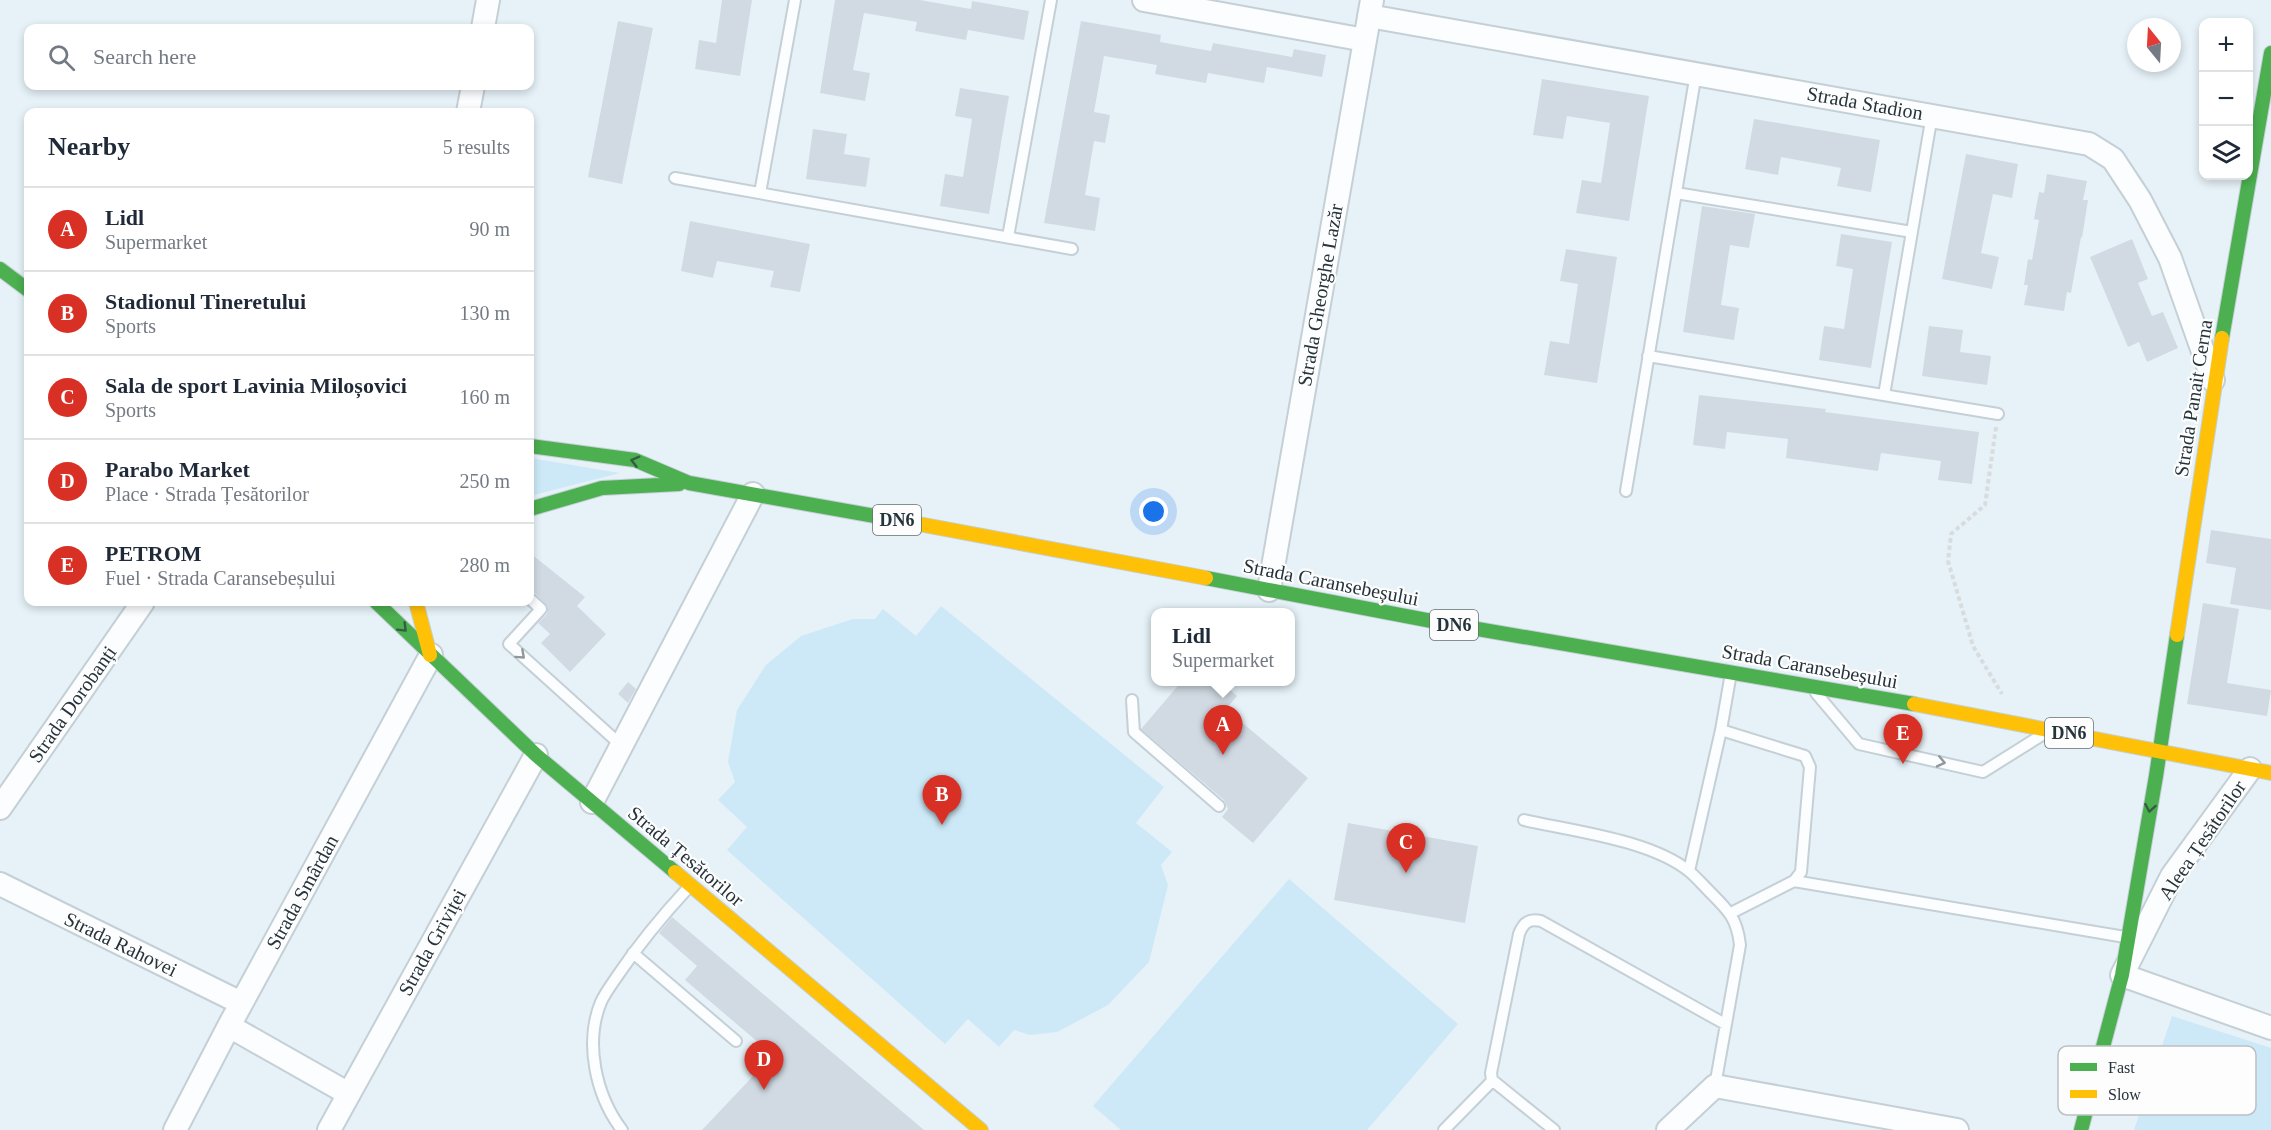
<!DOCTYPE html>
<html lang="en">
<head>
<meta charset="utf-8">
<style>
	body { margin:0; font-family:Georgia,serif; background:#f6f6f7; color:#1f2937 }
	.controls { position:absolute; right:18px; top:18px; display:grid; overflow:hidden; border-radius:12px; box-shadow:0 3px 9px #0003 }
	.controls button { width:54px; height:54px; display:grid; place-items:center; padding:0; border:0; border-bottom:2px solid #e0e1e3; background:#fff; color:#1f2937; font:30px sans-serif }
	.compass { position:absolute; left:2127px; top:18px; width:54px; height:54px; border-radius:50%; background:#fff; box-shadow:0 3px 9px #0003; rotate:342deg }
	.you { position:absolute; left:1154px; top:512px; width:21px; height:21px; margin:-15px; border:4px solid #fff; border-radius:50%; background:#1a73e8; box-shadow:0 0 0 9px #1a73e833 }
	.badge { display:grid; place-items:center; width:39px; height:39px; border-radius:50%; background:#d93025; color:#fff; font-size:20px; font-weight:700 }
	.pin { position:absolute; translate:-50% -50px; filter:drop-shadow(0 2px 3px #0008) }
	.pin::after { content:''; position:absolute; top:32px; width:21px; height:18px; background:inherit; clip-path:polygon(0 0,100% 0,50% 100%) }
	.popup { position:absolute; left:1151px; top:608px; width:144px; height:78px; box-sizing:border-box; display:grid; place-content:center; border-radius:12px; background:#fff; filter:drop-shadow(0 2px 4px #0005); font-size:20px; white-space:nowrap; color:#747a83 }
	.popup b { font-size:22px; color:#1f2937 }
	.popup::after { content:''; position:absolute; left:50%; top:100%; margin-left:-12px; border:12px solid transparent; border-top-color:#fff }
	.list { margin:0; padding:0; list-style:none }
	h2 { display:flex; justify-content:space-between; align-items:center; height:78px; margin:0; padding:0 24px; font-size:26px }
	h2 small { font-size:20px; font-weight:400; color:#747a83 }
	.list li { display:grid; grid-template-columns:39px 1fr auto; gap:18px; align-items:center; box-sizing:border-box; height:84px; padding:0 24px; border-top:2px solid #e0e1e3 }
	.list b { display:block; font-size:22px; white-space:nowrap }
	.list p { margin:0; font-size:20px; white-space:nowrap; color:#747a83 }
	.list em { font-size:20px; font-style:normal; color:#747a83 }
	.icon { flex:none; width:33px; height:33px; fill:none; stroke:currentColor; stroke-width:2; stroke-linecap:round; stroke-linejoin:round }
	.map { position:relative; flex:none; width:2271px; height:1130px; overflow:hidden }
	.search { position:absolute; background:#fff; box-shadow:0 3px 9px #0003; left:24px; top:24px; width:510px; height:66px; display:flex; align-items:center; gap:15px; box-sizing:border-box; padding:0 21px; border-radius:12px; color:#747a83; font-size:22px }
	.panel { position:absolute; background:#fff; box-shadow:0 3px 9px #0003; left:24px; top:108px; width:510px; height:498px; border-radius:12px }
	.map>svg:first-child { display:block }
	.green { fill:#cde9f7 }
	.building { fill:#d1dae3 }
	.lines { fill:none; stroke-linecap:round; stroke-linejoin:round }
	.lane-casing { stroke:#c4d0d6; stroke-width:14 }
	.street-casing { stroke:#c4d0d6; stroke-width:26 }
	.fast-casing { stroke:#c4d0d6; stroke-width:16 }
	.slow-casing { stroke:#c4d0d6; stroke-width:16 }
	.path { stroke:#d8dcde; stroke-width:4; stroke-dasharray:4.5 3; stroke-linecap:butt }
	.lane { stroke:#fbfdfe; stroke-width:10 }
	.street { stroke:#fbfdfe; stroke-width:22 }
	.fast { stroke:#4caf50; stroke-width:14 }
	.slow { stroke:#ffc107; stroke-width:14 }
	.oneway { stroke:#335e42 }
	.oneway2 { stroke:#90989c }
	.labels { text-anchor:middle; dominant-baseline:central; stroke-width:4.5; stroke-linejoin:round; paint-order:stroke }
	.shield { fill:#fdfdfd; stroke:#667074; stroke-width:1.5 }
	.shield-label { font-size:18px; font-weight:bold; fill:#25333a }
	.street-label { font-size:20px; fill:#25333a; stroke:#fdfdfd }
	.key { fill:#fdfdfd; stroke:#bcc0c2; stroke-width:1.5 }
	.key-label { font-size:16px; fill:#25333a }
</style>
</head>
<body>
<div class="map">
<svg width="2271" height="1130" viewBox="0 0 2271 1130">
	<rect width="100%" height="100%" fill="#e6f2f8"/>
	<!-- green -->
	<path class="green" d="M530 458 620 473 530 496Z
		M941 606 1164 787 1136 823 1172 852 1161 865 1168 885 1149 962 1108 1005 1057 1032 1030 1035 1014 1030 999 1047 968 1019 945 1044 727 850 747 827 718 800 735 782 728 762 737 710 766 665 801 636 853 619H875L883 609 916 636Z
		M1289 879 1458 1024 1367 1130H1121L1093 1106Z
		M2172 1016 2271 1048V1130H2134Z"/>
	<!-- building -->
	<path class="building" d="M722 0H752L740 76 695 69 699 40 716 43Z
		M835 0H920L971 9 972 1 1029 11 1024 40 968 30 966 40 915 31 917 22 864 13 853 70 870 73 865 101 820 93Z
		M618 21 653 28 622 184 588 177Z
		M1081 21 1161 35 1160 42 1211 51 1213 43 1292 57 1294 49 1326 55 1322 77 1267 67 1264 83 1208 73 1206 83 1155 74 1157 65 1104 56 1094 112 1110 115 1105 143 1094 141 1085 195 1100 198 1095 231 1044 223Z
		M1542 79 1649 96 1629 221 1576 213 1582 180 1601 183 1610 123 1567 116 1563 139 1533 135Z
		M960 88 1009 96 989 214 940 206 945 174 963 177 972 119 955 116Z
		M1754 119 1880 140 1871 192 1837 186 1841 168 1781 157 1778 175 1745 169Z
		M813 129 847 134 844 154 870 158 866 187 806 179Z
		M1966 154 2018 164 2012 198 1993 194 1981 253 1999 257 1992 289 1942 279Z
		M2047 174 2087 181 2083 200H2088L2082 238 2081 237 2071 293 2067 292 2064 311 2024 305 2028 285H2024L2028 259 2032 260 2039 220 2034 219 2039 192 2044 193Z
		M1702 206 1755 214 1749 248 1730 245 1721 305 1739 308 1734 340 1683 332Z
		M690 221 810 244 800 292 770 287 774 271 717 261 713 278 681 271Z
		M1841 234 1892 242 1871 368 1819 360 1824 326 1844 329 1853 269 1836 266Z
		M2132 239 2148 279 2138 283 2152 316 2163 312 2178 348 2147 362 2139 342 2128 347 2090 257Z
		M1566 249 1617 257 1597 383 1544 375 1550 341 1569 344 1578 284 1560 281Z
		M1929 326 1963 330 1960 352 1991 356 1987 385 1922 376Z
		M1699 395 1826 409 1825 412 1979 432 1972 484 1938 480 1941 461 1881 453 1878 471 1786 458 1788 439 1727 432 1725 449 1693 445Z
		M2211 530 2271 539V610L2230 604 2236 568 2206 563Z
		M530 553 585 597 577 606 606 634 570 672 541 643 550 634 538 623 547 614 548 607 535 593 530 592Z
		M2203 603 2239 609 2227 683 2271 690 2267 716 2187 704Z
		M1182 681H1220L1237 696 1226 709 1308 778 1253 843 1222 817 1228 809 1224 800 1141 729Z
		M628 682 636 689 628 703 618 694Z
		M1348 823 1478 846 1465 923 1334 900Z
		M672 917 924 1130H702L773 1055 685 980 697 966 659 933Z"/>
	<g class="lines">
		<defs>
			<path id="lane" d="M675 178 1072 249
				M760 193 795 0
				M1676 193 1912 232
				M1008 237 1051 0
				M1648 356 1998 414
				M1884 395 1932 115
				M1626 491 1696 73
				M530 599 541 609 509 644 622 746
				M1731 673 1721 730 1805 756 1810 767 1801 872 1794 881 1731 913
				M1816 693 1859 744 1983 772 2042 735
				M1132 700 1134 732 1219 806
				M1524 820C1572 831 1652 840 1690 872 1697 878 1703 885 1709 891 1728 910 1737 918 1740 945L1715 1086
				M1689 871 1721 730
				M1794 881 2125 937
				M633 953 736 1041
				M622 1130C596 1096 584 1043 601 1002 605 993 612 984 618 975 639 944 663 915 688 888
				M1444 1130 1492 1081
				M1554 1130 1492 1080 1491 1073 1519 934C1523 923 1529 918 1541 921L1725 1024"/>
			<path id="street" d="M1144 0 1365 40
				M1369 16 2089 144 2113 159 2140 200 2170 258 2213 380
				M483 28 488 0
				M468 112 473 86
				M1269 590 1372 0
				M2250 769 2172 876 2122 975 2271 1028
				M592 802 753 494
				M0 808 143 602
				M0 884 241 1003
				M229 1026 349 1094
				M175 1130 229 1026 431 655
				M329 1130 536 755
				M1668 1130 1715 1086 1957 1130"/>
			<path id="fast" d="M0 269 28 290
				M2222 338 2271 53
				M530 446 635 460 689 483 892 519
				M530 509 602 488 679 484
				M1206 578 1437 622 1914 704
				M376 602 536 755 675 872
				M2081 1130 2122 975 2156 776 2177 635"/>
			<path id="slow" d="M892 519 1206 578
				M416 602 430 655
				M2177 635 2222 338
				M1914 704 2271 773
				M675 872 981 1130"/>
		</defs>
		<!-- lane casing -->
		<use href="#lane" class="lane-casing"/>
		<!-- street casing -->
		<use href="#street" class="street-casing"/>
		<!-- fast casing -->
		<use href="#fast" class="fast-casing"/>
		<!-- slow casing -->
		<use href="#slow" class="slow-casing"/>
		<!-- path -->
		<path class="path" d="M1996 427 1985 505 1951 534 1948 561 1973 646 2002 694"/>
		<!-- lane -->
		<use href="#lane" class="lane"/>
		<!-- street -->
		<use href="#street" class="street"/>
		<!-- fast -->
		<use href="#fast" class="fast"/>
		<!-- slow -->
		<use href="#slow" class="slow"/>
	</g>
	<!-- one-way arrows -->
	<defs><path id="oneway-chevron" d="M-2-3.5L2.5 0L-2 3.5" fill="none" stroke-width="1.6" stroke-linecap="round" stroke-linejoin="round" transform="scale(1.5)"/></defs>
	<g class="oneway">
		<use href="#oneway-chevron" transform="translate(635 461) rotate(-165)"/>
		<use href="#oneway-chevron" transform="translate(403 628) rotate(45)"/>
		<use href="#oneway-chevron" transform="translate(2150 808) rotate(100)"/>
	</g>
	<g class="oneway2">
		<use href="#oneway-chevron" transform="translate(521 655) rotate(42)"/>
		<use href="#oneway-chevron" transform="translate(1941 762) rotate(13)"/>
	</g>
	<g class="labels">
		<!-- shield labels -->
		<g class="shield">
			<rect x="873" y="505" width="48" height="30" rx="4.5"/>
			<rect x="1430" y="610" width="48" height="30" rx="4.5"/>
			<rect x="2045" y="718" width="48" height="30" rx="4.5"/>
		</g>
		<g class="shield-label">
			<text x="897" y="520">DN6</text>
			<text x="1454" y="625">DN6</text>
			<text x="2069" y="733">DN6</text>
		</g>
		<!-- street labels -->
		<g class="street-label">
			<text transform="translate(1865 103) rotate(10)">Strada Stadion</text>
			<text transform="translate(1320 295) rotate(-80)">Strada Gheorghe Lazăr</text>
			<text transform="translate(2193 398) rotate(-81)">Strada Panait Cerna</text>
			<text transform="translate(1331 582) rotate(11)">Strada Caransebeșului</text>
			<text transform="translate(1810 666) rotate(10)">Strada Caransebeșului</text>
			<text transform="translate(72 704) rotate(-55)">Strada Dorobanți</text>
			<text transform="translate(2202 840) rotate(-56)">Aleea Țesătorilor</text>
			<text transform="translate(686 856) rotate(40)">Strada Țesătorilor</text>
			<text transform="translate(302 892) rotate(-61)">Strada Smârdan</text>
			<text transform="translate(432 942) rotate(-61)">Strada Griviței</text>
			<text transform="translate(121 944) rotate(26)">Strada Rahovei</text>
		</g>
	</g>
	<!-- legend -->
	<rect x="2058" y="1046" width="198" height="69" rx="9" class="key"/>
	<rect x="2070" y="1063" width="27" height="8" fill="#4caf50"/>
	<rect x="2070" y="1090" width="27" height="8" fill="#ffc107"/>
	<g class="key-label">
		<text x="2108" y="1073">Fast</text>
		<text x="2108" y="1100">Slow</text>
	</g>
</svg>
<div class="controls">
<button>+</button>
<button>−</button>
<button><svg class="icon" aria-label="layers" viewBox="0 0 24 24"><path d="M12 4l9 5-9 5-9-5zM3 14l9 5 9-5"/></svg></button>
</div>
<svg class="compass" viewBox="-18 -18 36 36"><path d="M0-13l5 13h-10z" fill="#e53935"/><path d="M0 13l5-13h-10z" fill="#747a83"/></svg>
<div class="you"></div>
<div class="pin badge" style="left:1223px;top:755px">A</div>
<div class="popup"><b>Lidl</b>Supermarket</div>
<div class="pin badge" style="left:942px;top:825px">B</div>
<div class="pin badge" style="left:1406px;top:873px">C</div>
<div class="pin badge" style="left:764px;top:1090px">D</div>
<div class="pin badge" style="left:1903px;top:764px">E</div>
<div class="search"><svg class="icon" aria-label="search" viewBox="0 0 24 24"><circle cx="10" cy="10" r="6"/><path d="M15 15l6 6"/></svg>Search here</div>
<section class="panel">
<h2>Nearby<small>5 results</small></h2>
<ul class="list">
<li><span class="badge">A</span><div><b>Lidl</b><p>Supermarket</p></div><em>90 m</em></li>
<li><span class="badge">B</span><div><b>Stadionul Tineretului</b><p>Sports</p></div><em>130 m</em></li>
<li><span class="badge">C</span><div><b>Sala de sport Lavinia Miloșovici</b><p>Sports</p></div><em>160 m</em></li>
<li><span class="badge">D</span><div><b>Parabo Market</b><p>Place · Strada Țesătorilor</p></div><em>250 m</em></li>
<li><span class="badge">E</span><div><b>PETROM</b><p>Fuel · Strada Caransebeșului</p></div><em>280 m</em></li>
</ul>
</section>
</div>
</body>
</html>
